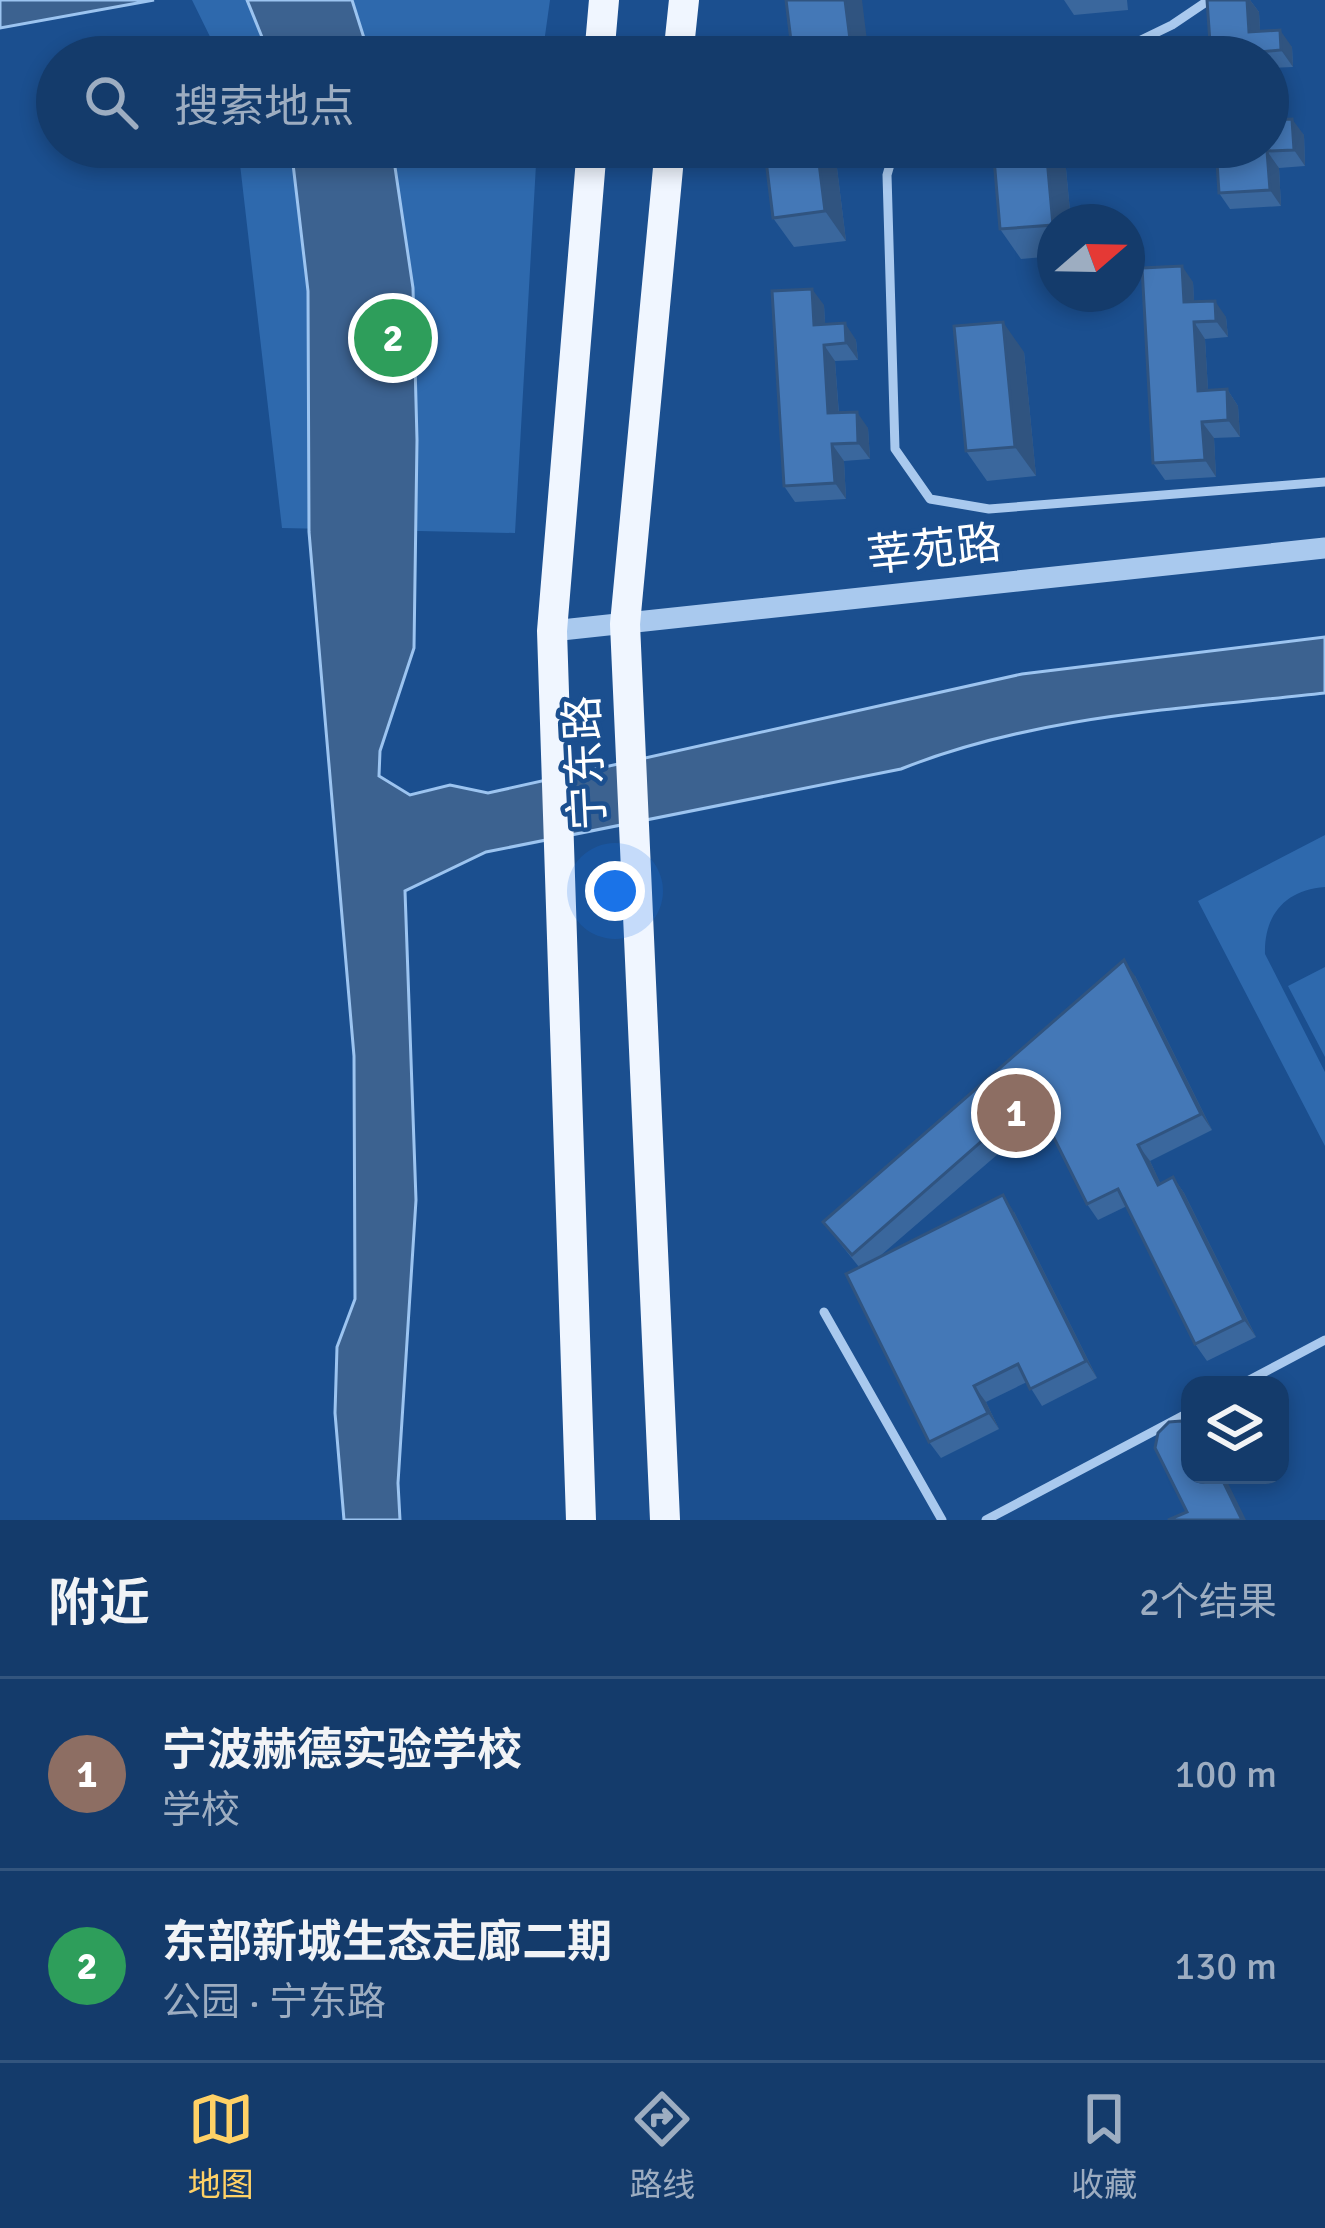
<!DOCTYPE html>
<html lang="zh">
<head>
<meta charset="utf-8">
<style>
	body { margin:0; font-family:Signika,"Noto Sans SC",sans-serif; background:#214673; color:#f1f3f6 }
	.controls { position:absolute; right:36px; bottom:36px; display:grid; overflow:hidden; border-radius:24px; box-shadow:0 6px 18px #0003 }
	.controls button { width:108px; height:108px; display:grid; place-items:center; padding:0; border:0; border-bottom:3px solid #33557e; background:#143b6b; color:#f1f3f6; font:60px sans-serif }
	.compass { position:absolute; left:1037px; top:204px; width:108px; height:108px; border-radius:50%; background:#143b6b; box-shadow:0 6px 18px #0003; rotate:70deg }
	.you { position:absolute; left:615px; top:891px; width:42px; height:42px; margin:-30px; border:9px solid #fff; border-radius:50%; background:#1a73e8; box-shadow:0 0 0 18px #1a73e833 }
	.badge { display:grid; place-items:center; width:78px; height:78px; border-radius:50%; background:#ffd166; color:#fff; font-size:39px; font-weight:700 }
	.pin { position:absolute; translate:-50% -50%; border:6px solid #fff; box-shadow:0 3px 12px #0006 }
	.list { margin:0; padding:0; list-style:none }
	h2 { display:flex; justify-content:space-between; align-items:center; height:156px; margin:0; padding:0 48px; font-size:51px }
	h2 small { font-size:39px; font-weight:400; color:#9dadc1 }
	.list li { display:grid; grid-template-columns:78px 1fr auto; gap:36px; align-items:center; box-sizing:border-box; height:192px; padding:0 48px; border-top:3px solid #33557e }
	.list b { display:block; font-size:45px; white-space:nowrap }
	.list p { margin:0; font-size:39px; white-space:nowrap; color:#9dadc1 }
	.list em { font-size:39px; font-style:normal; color:#9dadc1 }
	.icon { flex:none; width:66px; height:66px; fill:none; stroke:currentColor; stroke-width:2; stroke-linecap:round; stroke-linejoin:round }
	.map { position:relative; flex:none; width:1325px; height:1520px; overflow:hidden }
	.search { position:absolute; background:#143b6b; box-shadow:0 6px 18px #0003; left:36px; right:36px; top:36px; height:132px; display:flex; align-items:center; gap:30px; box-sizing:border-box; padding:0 42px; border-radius:66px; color:#9dadc1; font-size:45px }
	.sheet { height:540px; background:#143b6b }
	nav { display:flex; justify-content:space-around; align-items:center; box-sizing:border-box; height:168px; border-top:3px solid #33557e; background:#143b6b; font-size:33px; color:#9dadc1 }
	nav a { display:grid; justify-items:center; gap:6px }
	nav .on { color:#ffd166 }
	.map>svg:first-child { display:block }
	.green { fill:#2e69ad }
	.water { fill:#3c6290; stroke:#9cc4f0; stroke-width:3 }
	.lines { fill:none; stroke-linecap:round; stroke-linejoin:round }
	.service { stroke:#a9c9ee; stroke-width:9 }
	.tertiary { stroke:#a9c9ee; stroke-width:21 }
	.primary { stroke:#f0f6ff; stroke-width:30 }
	.wall { fill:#3a679d }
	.shaded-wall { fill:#305480 }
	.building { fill:#4478b7; stroke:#305480; stroke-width:3 }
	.labels { text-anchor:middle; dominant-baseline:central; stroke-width:9; stroke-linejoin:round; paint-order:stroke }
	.street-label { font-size:45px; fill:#fff; stroke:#1b4f8f }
</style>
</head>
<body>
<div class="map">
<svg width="1325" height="1520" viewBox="0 0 1325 1520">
	<rect width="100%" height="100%" fill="#1b4f8f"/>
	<!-- green -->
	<path class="green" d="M192 0H550L542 57H220Z
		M238 147H537L515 533 282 528Z
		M1325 835V887C1285 890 1264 915 1265 954L1325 1072V1146L1198 901Z
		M1325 967V1057L1288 986Z"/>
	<!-- water -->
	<path class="water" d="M0 0H154L0 28Z
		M247 0H352L370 57H270Z
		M291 147H392L413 288 417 440 414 648 380 751 379 776 410 795 450 785 488 793 1022 674 1325 637V693C1182 709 1036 715 901 769L486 852 405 891 416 1200 398 1483 400 1520H344L335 1413 337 1347 355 1299 354 1056 309 532 308 291Z"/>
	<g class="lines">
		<!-- service -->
		<path class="service" d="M1106 57 1172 25 1209 0
			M895 147 887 175 895 449 930 499 989 509 1325 482
			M824 1312 942 1520
			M1240 1385 1325 1340
			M986 1520 1190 1412"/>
		<!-- tertiary -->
		<path class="tertiary" d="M552 631 1325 548"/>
		<!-- primary -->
		<path class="primary" d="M599 57 604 0
			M678 57 684 0
			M581 1520 552 631 592 147
			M665 1520 625 624 670 147"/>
	</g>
	<!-- wall -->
	<path class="wall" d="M1064 0H1127L1128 10 1074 15Z
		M1207 0H1250L1259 12 1260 31 1292 47 1293 67 1270 68 1274 120 1304 135 1305 166 1279 168 1281 206 1230 209 1219 193 1268 147V57H1211Z
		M783 147H857L859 166 837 168 846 241 794 247 773 218Z
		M1064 147 1071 222H1055V256L1021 259 1000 229Z
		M1193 282 1194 302 1226 317 1228 337 1205 339 1208 390 1227 389 1238 406 1240 437 1214 438 1216 477 1165 480 1153 463Z
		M824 305 825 324 856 340 858 360 835 361 839 413 868 428 870 459 844 461 846 499 795 502 784 486Z
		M1024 352 1036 476 987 481 966 451Z
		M1135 976 1212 1130 1150 1161 1160 1183 1173 1177 1184 1193 1256 1337 1207 1361 1195 1344 1127 1206 1098 1220 1087 1204 1043 1115 880 1256 1014 1212 1097 1378 1042 1406 1027 1382 986 1402 999 1429 941 1458 929 1442 859 1267 823 1222Z"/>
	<!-- shaded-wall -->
	<path class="shaded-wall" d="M845 0H862L869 57H854L852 55Z
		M1247 0H1250L1259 12 1261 48 1249 32Z
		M1280 30 1292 47 1293 67 1281 50Z
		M1268 65 1270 68 1275 137 1268 127Z
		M1292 119 1304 135 1305 166 1294 150Z
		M817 147H822L837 168 846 241 825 211Z
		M846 147H857L859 166Z
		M1046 147H1064L1071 222H1055V229L1053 225Z
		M1267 151 1279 168 1281 206 1270 190Z
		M1182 266 1193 282 1195 319 1184 302Z
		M812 289 824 305 826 341 814 325Z
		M1215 301 1226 317 1228 337 1216 321Z
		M1003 322 1024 352 1036 476 1015 447Z
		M1194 322 1205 339 1209 407 1198 391Z
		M845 323 856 340 858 360 846 343Z
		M824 345 835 361 840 430 828 413Z
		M1227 389 1238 406 1240 437 1228 420Z
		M857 412 868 428 870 459 858 443Z
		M1202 422 1214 438 1216 477 1205 460Z
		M832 444 844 461 846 499 835 483Z
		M1124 960 1135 976 1212 1130 1201 1114Z
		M1138 1145 1150 1161 1169 1201 1158 1185Z
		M1173 1177 1184 1193 1256 1337 1244 1320Z
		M1003 1195 1014 1212 1097 1378 1086 1361Z
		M974 1386 986 1402 999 1429 988 1413Z
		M1220 1475H1224L1246 1520H1242Z"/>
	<!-- building -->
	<path class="building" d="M786 0H845L852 55 832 57H793Z
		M1207 0H1247L1249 32 1280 30 1281 50 1259 52V57H1211Z
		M1292 119 1294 150 1267 151 1270 190 1219 193 1216 147H1268V120Z
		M783 147H817L825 211 773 218 765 152 783 149Z
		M993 147H1046L1053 225 1000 229Z
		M1182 266 1184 302 1215 301 1216 321 1194 322 1198 391 1227 389 1228 420 1202 422 1205 460 1153 463 1142 268Z
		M812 289 814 325 845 323 846 343 824 345 828 413 857 412 858 443 832 444 835 483 784 486 772 291Z
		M1003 322 1015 447 966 451 954 326Z
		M1124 960 1201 1114 1138 1145 1158 1185 1173 1177 1244 1320 1195 1344 1118 1189 1087 1204 1033 1096 852 1255 823 1222Z
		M1003 1195 1086 1361 1030 1389 1018 1364 974 1386 988 1413 929 1442 846 1274Z
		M1181 1421 1190 1427V1475H1220L1242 1520H1168L1187 1512 1155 1448 1158 1433 1169 1422Z"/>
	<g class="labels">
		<!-- street labels -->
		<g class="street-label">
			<text transform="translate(934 550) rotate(-6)">莘苑路</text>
			<text transform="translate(586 763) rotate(-93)">宁东路</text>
		</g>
	</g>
</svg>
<div class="controls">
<button><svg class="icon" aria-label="layers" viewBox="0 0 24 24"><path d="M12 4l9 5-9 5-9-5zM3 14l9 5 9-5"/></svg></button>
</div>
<svg class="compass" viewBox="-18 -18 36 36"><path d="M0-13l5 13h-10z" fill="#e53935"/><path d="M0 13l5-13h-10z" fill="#9dadc1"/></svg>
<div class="you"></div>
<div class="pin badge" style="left:1016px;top:1113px;background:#8d6e63">1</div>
<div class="pin badge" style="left:393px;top:338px;background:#2e9e5b">2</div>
<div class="search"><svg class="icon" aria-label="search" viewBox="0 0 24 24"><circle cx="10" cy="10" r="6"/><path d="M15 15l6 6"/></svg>搜索地点</div>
</div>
<section class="sheet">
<h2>附近<small>2个结果</small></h2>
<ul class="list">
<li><span class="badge" style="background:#8d6e63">1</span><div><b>宁波赫德实验学校</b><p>学校</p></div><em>100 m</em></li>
<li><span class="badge" style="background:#2e9e5b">2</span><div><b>东部新城生态走廊二期</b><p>公园 · 宁东路</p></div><em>130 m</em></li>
</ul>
</section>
<nav>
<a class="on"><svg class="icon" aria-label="map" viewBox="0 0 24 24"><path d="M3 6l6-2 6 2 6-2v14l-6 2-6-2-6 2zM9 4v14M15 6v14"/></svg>地图</a>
<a><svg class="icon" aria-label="directions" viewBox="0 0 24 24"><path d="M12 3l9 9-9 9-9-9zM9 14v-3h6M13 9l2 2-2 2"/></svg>路线</a>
<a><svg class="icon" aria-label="saved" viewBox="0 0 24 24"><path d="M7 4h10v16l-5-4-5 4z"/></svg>收藏</a>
</nav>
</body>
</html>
